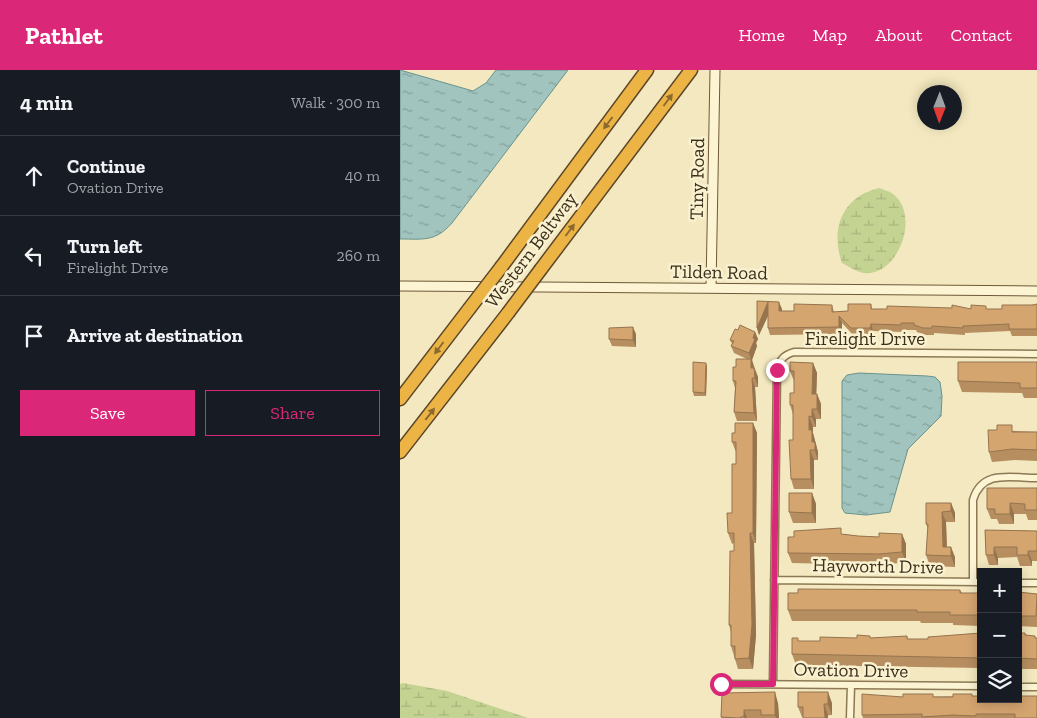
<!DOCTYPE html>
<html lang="en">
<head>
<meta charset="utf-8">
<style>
	body { margin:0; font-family:"Zilla Slab",serif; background:#20242c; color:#f1f3f6 }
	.controls { position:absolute; right:15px; bottom:15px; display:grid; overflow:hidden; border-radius:0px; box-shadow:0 2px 12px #0003 }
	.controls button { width:45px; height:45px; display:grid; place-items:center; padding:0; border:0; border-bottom:1px solid #363941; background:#171b24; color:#f1f3f6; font:25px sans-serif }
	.compass { position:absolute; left:517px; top:15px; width:45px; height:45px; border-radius:50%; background:#171b24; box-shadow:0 2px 12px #0003; rotate:181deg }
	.stop { position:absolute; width:15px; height:15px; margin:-11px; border:4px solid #db2777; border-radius:50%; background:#fff }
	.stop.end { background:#db2777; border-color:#fff; box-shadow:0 1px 5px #0008 }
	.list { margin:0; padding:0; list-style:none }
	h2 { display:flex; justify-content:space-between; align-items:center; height:65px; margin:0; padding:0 20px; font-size:21px }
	h2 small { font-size:16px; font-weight:400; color:#9ea1a6 }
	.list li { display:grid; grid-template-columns:32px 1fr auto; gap:15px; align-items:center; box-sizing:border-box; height:80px; padding:0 20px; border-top:1px solid #363941 }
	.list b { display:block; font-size:19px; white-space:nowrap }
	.list p { margin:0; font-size:16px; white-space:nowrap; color:#9ea1a6 }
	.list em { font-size:16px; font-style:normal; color:#9ea1a6 }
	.actions { display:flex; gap:10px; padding:15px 20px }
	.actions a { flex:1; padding:11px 0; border:1px solid #db2777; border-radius:0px; text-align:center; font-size:18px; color:#db2777 }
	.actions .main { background:#db2777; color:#fff }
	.icon { flex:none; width:28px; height:28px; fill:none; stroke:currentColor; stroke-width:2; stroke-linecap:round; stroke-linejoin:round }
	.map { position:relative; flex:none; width:637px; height:648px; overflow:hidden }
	header { display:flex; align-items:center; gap:30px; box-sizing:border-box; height:70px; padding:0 25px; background:#db2777; color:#fff }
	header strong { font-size:24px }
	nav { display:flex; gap:28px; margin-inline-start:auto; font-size:18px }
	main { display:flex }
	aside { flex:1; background:#171b24 }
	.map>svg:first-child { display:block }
	.wetland { fill:url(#wetland-marsh) }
	.water { fill:url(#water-ripples); stroke:#68938d }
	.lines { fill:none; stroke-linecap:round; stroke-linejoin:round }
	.street-casing { stroke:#8d7955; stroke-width:9 }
	.secondary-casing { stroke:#6f5938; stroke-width:11 }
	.highway-casing { stroke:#5b462a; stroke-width:15 }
	.street { stroke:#fcf4d3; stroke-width:6 }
	.secondary { stroke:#fcf4d3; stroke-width:9 }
	.highway { stroke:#ecb445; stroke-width:12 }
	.highway-bridge-casing { stroke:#5b462a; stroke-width:15; stroke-linecap:butt }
	.highway-bridge { stroke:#ecb445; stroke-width:12 }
	.wall { fill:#b78e60 }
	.shaded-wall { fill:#95744e }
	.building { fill:#d5a570; stroke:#95744e }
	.oneway { fill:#8b6a2e }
	.route { stroke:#db2777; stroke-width:6 }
	.labels { text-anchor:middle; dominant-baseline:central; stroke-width:5; stroke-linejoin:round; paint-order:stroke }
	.street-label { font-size:19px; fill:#3b2e1b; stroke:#f9f1cf }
</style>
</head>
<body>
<header>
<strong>Pathlet</strong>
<nav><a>Home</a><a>Map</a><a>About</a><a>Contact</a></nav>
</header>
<main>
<aside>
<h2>4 min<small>Walk · 300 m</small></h2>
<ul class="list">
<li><svg class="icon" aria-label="ahead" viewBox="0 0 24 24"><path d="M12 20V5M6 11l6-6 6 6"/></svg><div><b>Continue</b><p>Ovation Drive</p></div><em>40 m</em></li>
<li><svg class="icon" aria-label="left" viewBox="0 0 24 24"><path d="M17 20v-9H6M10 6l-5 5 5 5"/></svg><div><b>Turn left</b><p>Firelight Drive</p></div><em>260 m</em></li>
<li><svg class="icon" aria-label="arrive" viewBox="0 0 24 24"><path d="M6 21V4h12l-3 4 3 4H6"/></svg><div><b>Arrive at destination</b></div></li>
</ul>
<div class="actions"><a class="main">Save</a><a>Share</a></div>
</aside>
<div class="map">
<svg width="637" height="648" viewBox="0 0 637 648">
	<defs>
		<pattern id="wetland-marsh" width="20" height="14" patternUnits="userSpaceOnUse" patternTransform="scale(1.25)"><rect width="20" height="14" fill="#c4d292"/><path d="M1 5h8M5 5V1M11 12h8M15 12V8" fill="none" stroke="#a9b57d"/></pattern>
		<pattern id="water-ripples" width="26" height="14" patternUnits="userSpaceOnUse" patternTransform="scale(1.25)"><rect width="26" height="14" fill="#a2c4be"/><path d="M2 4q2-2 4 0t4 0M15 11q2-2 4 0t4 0" fill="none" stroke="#85a09a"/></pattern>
	</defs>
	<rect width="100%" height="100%" fill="#f3e8bf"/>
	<!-- wetland -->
	<path class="wetland" d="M479 118C484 120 489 121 493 124 521 145 498 207 464 203 457 202 448 196 442 193 430 159 442 127 479 118Z
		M3 613 47 621 128 648H0V614Z"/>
	<!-- water -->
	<path class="water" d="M0 0 73 21 86 13 96 0H168L52 153C35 172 24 169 0 169Z
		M459 303 527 306 535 307 540 312 542 326 541 346 508 379 490 442 466 445 445 443 442 438V311L447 305Z"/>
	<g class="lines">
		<defs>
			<path id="street" d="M374 510 581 512
				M573 512V430C582 399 611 408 637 408
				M618 513H637
				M321 614 581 616
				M373 614 377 300C380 289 384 285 394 282L637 284
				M618 617H637
				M450 648 451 615"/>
			<path id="secondary" d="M0 216 637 221
				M311 218 315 0"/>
			<path id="highway" d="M102 196 247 0
				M141 199 291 0
				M0 329 69 239
				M0 382 108 243"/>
		</defs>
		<!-- street casing -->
		<use href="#street" class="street-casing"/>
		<!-- secondary casing -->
		<use href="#secondary" class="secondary-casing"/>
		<!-- highway casing -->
		<use href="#highway" class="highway-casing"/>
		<!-- street -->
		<use href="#street" class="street"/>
		<!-- secondary -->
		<use href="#secondary" class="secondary"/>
		<!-- highway -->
		<use href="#highway" class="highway"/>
		<defs>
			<path id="highway-bridge" d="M69 239 102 196
				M108 243 141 199"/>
		</defs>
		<!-- highway-bridge casing -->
		<use href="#highway-bridge" class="highway-bridge-casing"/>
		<!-- highway-bridge -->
		<use href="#highway-bridge" class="highway-bridge"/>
	</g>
	<!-- wall -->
	<path class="wall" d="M357 231 382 239V241H394L432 235 434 242 448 241 471 234 472 239H602L637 234V266H612L610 261 565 263V265L534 263V265H526L517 262 516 260H504V262L473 261 472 265H453L442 253V264L370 265 368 258V246L359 265 357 258Z
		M338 260 355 262 358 269 356 273 357 276 352 290 358 307V317H355L357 351H337L334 342 335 318 333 311 336 297 347 289 334 283 331 276 332 274 330 270Z
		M236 264V277L212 276 209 269Z
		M637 292V328H624L622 323 562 322 558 311Z
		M413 293 417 303 416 324H417L421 334V349H416V357H413V363L418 382V390H414V419H394L391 409 393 370V344L390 335 394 323V311L390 301Z
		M307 296 306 326H294L293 322Z
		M353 353 357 363 356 473H354L356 565 353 599H338L331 576V562L329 555 334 481V473L332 474 328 463 332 443 336 394V382L332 372 335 363Z
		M597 360 637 362V391L615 390 592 392 589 382Z
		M637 418V450H628L626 444H614V454H599L597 449H591L587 439Z
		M412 423 416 434V453H393L389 442Z
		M551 433 555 443V452H546L547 477 555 487V497L530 496 526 485 528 459 526 454Z
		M585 460 637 461V491H632V496H620L617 487 598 488V495H589L586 485Z
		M443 464 458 466 479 467 502 464 506 474V492L483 495 392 493 388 483Z
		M560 520 562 523H581V556L553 555V553H521L520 551H392L388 540Z
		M618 522 637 524V557L618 556Z
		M581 563V598L396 595 392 584 399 571H420L507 566 508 569H528Z
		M618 563H625L626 565 637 568V599H618Z
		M322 623 378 633 379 648H321Z
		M573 626 637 648H463L462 645 503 627Z
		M432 633V645L402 647 398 637Z"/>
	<!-- shaded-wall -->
	<path class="shaded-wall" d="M368 232 371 239 359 265 357 258Z
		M379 232 382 239V248L379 241Z
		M439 246 442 253V264L439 257Z
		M471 254 473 261 472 265 470 258Z
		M233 257 236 264V277L233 270Z
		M355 262 358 269 356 273 357 276 352 290 354 298H351V290L349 283 353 268Z
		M306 293 307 296 306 326 305 323Z
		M413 293 417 303 416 334 412 324Z
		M354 298 358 307V317L355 308Z
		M352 308 355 317 357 351 354 343Z
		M417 324 421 334V349L417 339Z
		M412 339 416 349V357L412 347Z
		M409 346 413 357V363L418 382V390L412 372 409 360Z
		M353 353 357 363 356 473 353 463Z
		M410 380 414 390V419L411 409Z
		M412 423 416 434V453L412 443Z
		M551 433 555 443V452L551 441Z
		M610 433 614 444V454L610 444Z
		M542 442 546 452 547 487 543 477Z
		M350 463 354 473 356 565 353 599 349 588Z
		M502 464 506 474V492L502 482Z
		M551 477 555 487V497L551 486Z
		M594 477 598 488V495L594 485Z
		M628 481 632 491V496L628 485Z
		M375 622 378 633 379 648H376L375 645Z
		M428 622 432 633V645L428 634Z
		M424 634 428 645V648H425Z
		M344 640 347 648H344Z"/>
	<!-- building -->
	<path class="building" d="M357 231 379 232V241H394V234L432 235V242L448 241V234H471V239H487V236L552 238V235L571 239V235L586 236V239H602V235H633L637 234V259H609V254L563 256V258L532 256V258H523L514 255V253H501V255L471 254 470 258H451L439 246V257L368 258V232L357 258Z
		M340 255 355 262 353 268 355 269 349 283 331 276 334 271 330 270 335 259 338 260Z
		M233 257V270L209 269V258Z
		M336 289H351V298H354L355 308H352L354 343 334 342 336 311H333V297H336Z
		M293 292 306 293 305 323 293 322Z
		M390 292 413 293 412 324H417V339H412V347L409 346V360H412V372H415V380H410L411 409H391L389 370H393V335H390V323H394V301H390Z
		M558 292H637V318H620V313L558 311Z
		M335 353H353V463H350L352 555 349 588 335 589V576H331V555H329L330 481H334V463H328L327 443H332V394H336V372H332V363H335Z
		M597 355H612V362H637V380L612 379 589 382 588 360H597Z
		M587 418H637V440H625V434L610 433V444H595V439H587Z
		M389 423H412V443L389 442Z
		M526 433H551V441L542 442 543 477H551V486L526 485 528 454H526Z
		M441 458V464L458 466 479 467V463L502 464V482L479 484 388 483V467H394V461Z
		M585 460 637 461V481H628V485H617V477H594V485H586Z
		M398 519 560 520V523H581V545H550V542H517V540H388V523H398Z
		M618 522 637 524 636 546H618Z
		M581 563V588L392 584V568H398V571H420V567L457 568V565L470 566V568L507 566V569H528V567Z
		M618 563H625V565L635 566V568H637V589L618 588Z
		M375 622V645H361V640H344V646L339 648 321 647 322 623Z
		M398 622H428V634H424L425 648H403V637H398Z
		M462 624 503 627V624H533V627H553V624H572V626H581V629H618V626H637V648H615V644H576V646L553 645 522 647V644L462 645Z"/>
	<!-- one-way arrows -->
	<defs><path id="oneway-solid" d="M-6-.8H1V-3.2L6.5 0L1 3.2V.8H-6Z" transform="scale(1.25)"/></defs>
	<g class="oneway">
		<use href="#oneway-solid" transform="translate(268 30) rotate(-53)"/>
		<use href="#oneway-solid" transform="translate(208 53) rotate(127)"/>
		<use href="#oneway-solid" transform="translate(170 160) rotate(-53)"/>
		<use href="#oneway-solid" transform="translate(39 278) rotate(127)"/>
		<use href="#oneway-solid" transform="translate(30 344) rotate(-52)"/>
	</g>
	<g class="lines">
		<!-- route -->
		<path class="route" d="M321 614H373L377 300"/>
	</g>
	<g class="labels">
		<!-- street labels -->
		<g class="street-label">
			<text transform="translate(297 109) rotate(-89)">Tiny Road</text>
			<text transform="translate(131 180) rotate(-53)">Western Beltway</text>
			<text transform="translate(319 202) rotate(1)">Tilden Road</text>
			<text x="465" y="268">Firelight Drive</text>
			<text transform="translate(478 496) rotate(1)">Hayworth Drive</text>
			<text transform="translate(451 600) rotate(1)">Ovation Drive</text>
		</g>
	</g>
</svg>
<div class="controls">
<button>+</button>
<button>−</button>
<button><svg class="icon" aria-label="layers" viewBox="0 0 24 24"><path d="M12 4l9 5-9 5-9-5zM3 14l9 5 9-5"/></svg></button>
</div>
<svg class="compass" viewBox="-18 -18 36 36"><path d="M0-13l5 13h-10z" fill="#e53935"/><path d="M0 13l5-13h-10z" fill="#9ea1a6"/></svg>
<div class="stop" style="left:321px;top:614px"></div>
<div class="stop end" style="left:377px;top:300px"></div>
</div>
</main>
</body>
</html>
